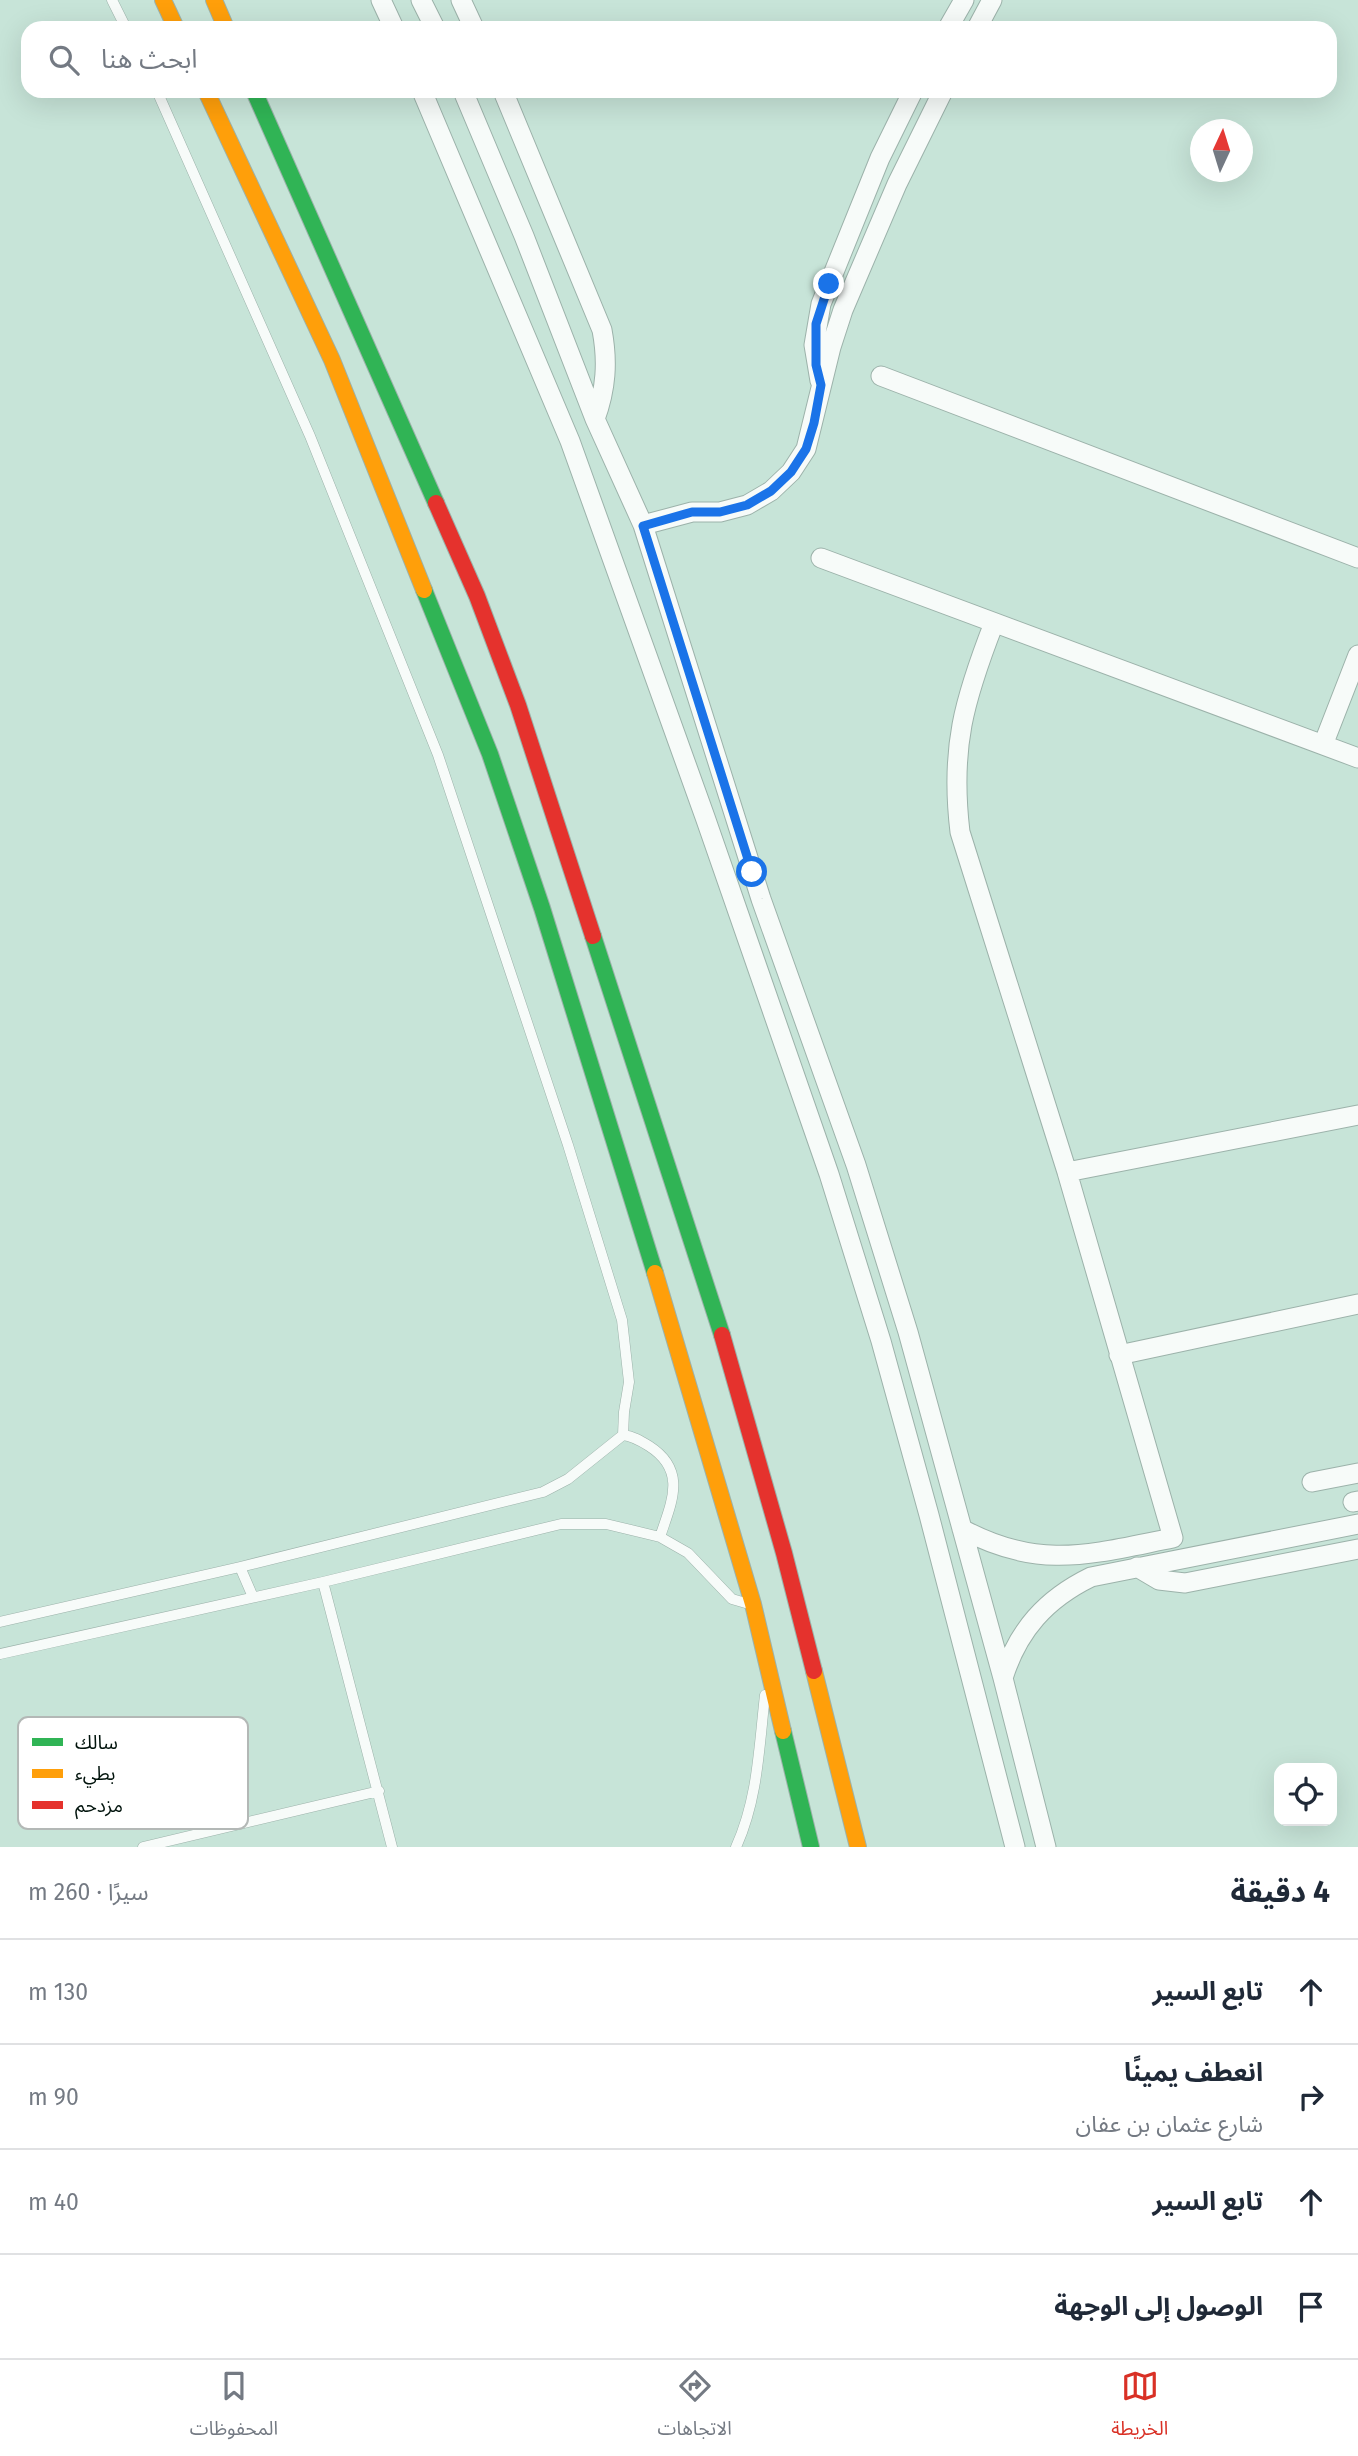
<!DOCTYPE html>
<html lang="ar">
<head>
<meta charset="utf-8">
<style>
	body { margin:0; font-family:"Fira Sans","Noto Sans Arabic",sans-serif; background:#f6f6f7; color:#1f2937; direction:rtl }
	.controls { position:absolute; right:21px; bottom:21px; display:grid; overflow:hidden; border-radius:14px; box-shadow:0 7px 28px #0002 }
	.controls button { width:63px; height:63px; display:grid; place-items:center; padding:0; border:0; border-bottom:2px solid #e0e1e3; background:#fff; color:#1f2937; font:35px sans-serif }
	.compass { position:absolute; left:1190px; top:119px; width:63px; height:63px; border-radius:50%; background:#fff; box-shadow:0 7px 28px #0002; rotate:4deg }
	.stop { position:absolute; width:21px; height:21px; margin:-16px; border:5px solid #1a73e8; border-radius:50%; background:#fff }
	.stop.end { background:#1a73e8; border-color:#fff; box-shadow:0 2px 7px #0008 }
	.list { margin:0; padding:0; list-style:none }
	h2 { display:flex; justify-content:space-between; align-items:center; height:91px; margin:0; padding:0 28px; font-size:30px }
	h2 small { font-size:23px; font-weight:400; color:#747a83 }
	.list li { display:grid; grid-template-columns:46px 1fr auto; gap:21px; align-items:center; box-sizing:border-box; height:105px; padding:0 28px; border-top:2px solid #e0e1e3 }
	.list b { display:block; font-size:26px; white-space:nowrap }
	.list p { margin:0; font-size:23px; white-space:nowrap; color:#747a83 }
	.list em { font-size:23px; font-style:normal; color:#747a83 }
	.icon { flex:none; width:38px; height:38px; fill:none; stroke:currentColor; stroke-width:2; stroke-linecap:round; stroke-linejoin:round }
	.map { position:relative; flex:none; width:1358px; height:1847px; overflow:hidden; direction:ltr }
	.search { position:absolute; background:#fff; box-shadow:0 7px 28px #0002; left:21px; right:21px; top:21px; height:77px; display:flex; align-items:center; gap:18px; box-sizing:border-box; padding:0 24px; border-radius:21px; color:#747a83; font-size:26px }
	.sheet { height:511px; background:#fff }
	nav { display:flex; justify-content:space-around; align-items:center; box-sizing:border-box; height:98px; border-top:2px solid #e0e1e3; background:#fff; font-size:19px; color:#747a83 }
	nav a { display:grid; justify-items:center; gap:4px }
	nav .on { color:#d93025 }
	.map>svg:first-child { display:block }
	.lines { fill:none; stroke-linecap:round; stroke-linejoin:round }
	.lane-casing { stroke:#9cb2aa; stroke-width:11 }
	.street-casing { stroke:#9cb2aa; stroke-width:21 }
	.fast-casing { stroke:#9cb2aa; stroke-width:18 }
	.slow-casing { stroke:#9cb2aa; stroke-width:18 }
	.jam-casing { stroke:#9cb2aa; stroke-width:18 }
	.lane { stroke:#f7fbf9; stroke-width:10 }
	.street { stroke:#f7fbf9; stroke-width:19 }
	.fast { stroke:#30b455; stroke-width:16 }
	.slow { stroke:#ff9f0a; stroke-width:16 }
	.jam { stroke:#e5322d; stroke-width:16 }
	.route { stroke:#1a73e8; stroke-width:9 }
	.key { fill:#fff; stroke:#b3b8b6; stroke-width:2 }
	.key-label { font-size:19px; fill:#01130c }
</style>
</head>
<body>
<div class="map">
<svg width="1358" height="1847" viewBox="0 0 1358 1847">
	<rect width="100%" height="100%" fill="#c7e4d8"/>
	<g class="lines">
		<defs>
			<path id="lane" d="M112 0 126 28
				M157 91 310 436 438 755 568 1145 622 1320 629 1382 624 1412 623 1435
				M240 1567 253 1597
				M323 1582 392 1847
				M0 1622 240 1567 543 1492 568 1479 623 1435C633 1436 641 1441 649 1446 688 1471 671 1503 660 1537
				M0 1654 323 1582 561 1524H606L660 1537 688 1553 732 1599 749 1604
				M143 1847 379 1791
				M736 1847C758 1799 759 1747 765 1695"/>
			<path id="street" d="M381 0 394 28
				M421 0 435 28
				M461 0 474 28
				M948 28 964 0
				M977 28 992 0
				M422 91 570 441 705 817 829 1174 881 1341 929 1515 1015 1847
				M463 91 524 236 595 419 643 525 761 899 856 1165 908 1332 1003 1678 1046 1847
				M503 91 602 330C608 362 606 389 595 419
				M881 376 1358 558
				M820 381 814 345 821 304 880 158 913 91
				M643 525 692 512H720L747 505 771 491 791 472 806 449 831 347 843 310 897 184 943 91
				M821 558 1358 758
				M1323 745 1358 655
				M1067 1172 1358 1115
				M1119 1355 1358 1304
				M1312 1482 1358 1473
				M1353 1502 1358 1501
				M962 1529C1040 1571 1091 1554 1173 1538L1067 1172 960 832C950 748 964 700 994 623
				M1137 1567 1159 1580 1185 1583 1358 1549
				M1003 1678C1018 1630 1046 1599 1091 1577L1358 1524"/>
			<path id="fast" d="M254 91 436 503
				M424 590 490 754 542 908 655 1273
				M593 936 722 1335
				M783 1731 811 1847"/>
			<path id="slow" d="M163 0 176 28
				M214 0 226 28
				M206 91 332 360 424 590
				M655 1273 753 1604 783 1731
				M814 1671 858 1847"/>
			<path id="jam" d="M436 503 477 596 518 705 593 936
				M722 1335 784 1553 814 1671"/>
		</defs>
		<!-- lane casing -->
		<use href="#lane" class="lane-casing"/>
		<!-- street casing -->
		<use href="#street" class="street-casing"/>
		<!-- fast casing -->
		<use href="#fast" class="fast-casing"/>
		<!-- slow casing -->
		<use href="#slow" class="slow-casing"/>
		<!-- jam casing -->
		<use href="#jam" class="jam-casing"/>
		<!-- lane -->
		<use href="#lane" class="lane"/>
		<!-- street -->
		<use href="#street" class="street"/>
		<!-- fast -->
		<use href="#fast" class="fast"/>
		<!-- slow -->
		<use href="#slow" class="slow"/>
		<!-- jam -->
		<use href="#jam" class="jam"/>
	</g>
	<g class="lines">
		<!-- route -->
		<path class="route" d="M752 872 643 526 692 512H720L747 505 771 491 791 472 806 449 814 423 821 385 816 365V324L829 284"/>
	</g>
	<!-- legend -->
	<rect x="18" y="1717" width="230" height="112" rx="10" class="key"/>
	<rect x="32" y="1738" width="31" height="8" fill="#30b455"/>
	<rect x="32" y="1769" width="31" height="9" fill="#ff9f0a"/>
	<rect x="32" y="1801" width="31" height="8" fill="#e5322d"/>
	<g class="key-label">
		<text x="75" y="1749">سالك</text>
		<text x="75" y="1780">بطيء</text>
		<text x="75" y="1812">مزدحم</text>
	</g>
</svg>
<div class="controls">
<button><svg class="icon" aria-label="locate" viewBox="0 0 24 24"><circle cx="12" cy="12" r="6"/><path d="M12 2v4M12 18v4M2 12h4M18 12h4"/></svg></button>
</div>
<svg class="compass" viewBox="-18 -18 36 36"><path d="M0-13l5 13h-10z" fill="#e53935"/><path d="M0 13l5-13h-10z" fill="#747a83"/></svg>
<div class="stop" style="left:752px;top:872px"></div>
<div class="stop end" style="left:829px;top:284px"></div>
<div class="search"><svg class="icon" aria-label="search" viewBox="0 0 24 24"><circle cx="10" cy="10" r="6"/><path d="M15 15l6 6"/></svg>ابحث هنا</div>
</div>
<section class="sheet">
<h2>4 دقيقة<small>سيرًا · 260 m</small></h2>
<ul class="list">
<li><svg class="icon" aria-label="ahead" viewBox="0 0 24 24"><path d="M12 20V5M6 11l6-6 6 6"/></svg><div><b>تابع السير</b></div><em>130 m</em></li>
<li><svg class="icon" aria-label="right" viewBox="0 0 24 24"><path d="M7 20v-9h11M14 6l5 5-5 5"/></svg><div><b>انعطف يمينًا</b><p>شارع عثمان بن عفان</p></div><em>90 m</em></li>
<li><svg class="icon" aria-label="ahead" viewBox="0 0 24 24"><path d="M12 20V5M6 11l6-6 6 6"/></svg><div><b>تابع السير</b></div><em>40 m</em></li>
<li><svg class="icon" aria-label="arrive" viewBox="0 0 24 24"><path d="M6 21V4h12l-3 4 3 4H6"/></svg><div><b>الوصول إلى الوجهة</b></div></li>
</ul>
</section>
<nav>
<a class="on"><svg class="icon" aria-label="map" viewBox="0 0 24 24"><path d="M3 6l6-2 6 2 6-2v14l-6 2-6-2-6 2zM9 4v14M15 6v14"/></svg>الخريطة</a>
<a><svg class="icon" aria-label="directions" viewBox="0 0 24 24"><path d="M12 3l9 9-9 9-9-9zM9 14v-3h6M13 9l2 2-2 2"/></svg>الاتجاهات</a>
<a><svg class="icon" aria-label="saved" viewBox="0 0 24 24"><path d="M7 4h10v16l-5-4-5 4z"/></svg>المحفوظات</a>
</nav>
</body>
</html>
